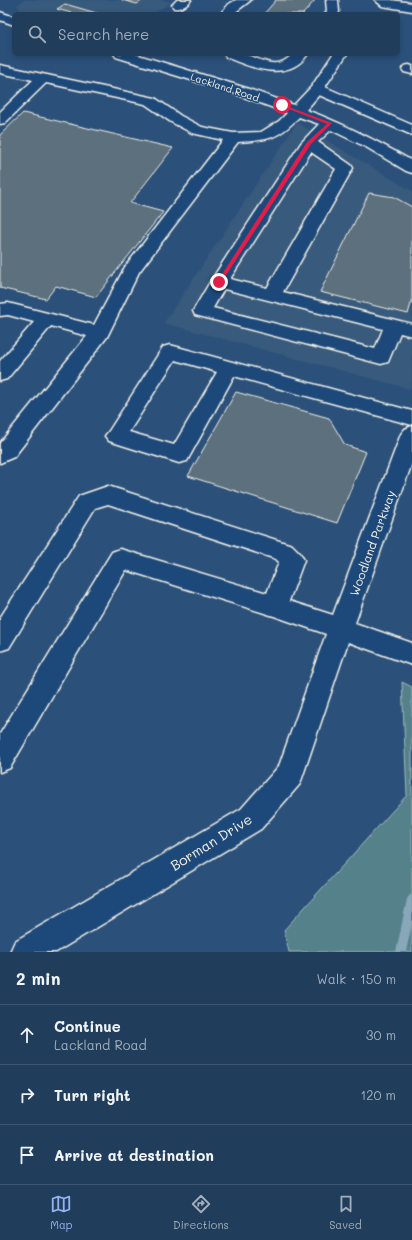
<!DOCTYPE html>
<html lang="en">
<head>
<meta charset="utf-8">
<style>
	body { margin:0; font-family:Mali,sans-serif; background:#284462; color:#f1f3f6 }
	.stop { position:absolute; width:12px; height:12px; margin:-9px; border:3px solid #e11d48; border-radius:50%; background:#fff }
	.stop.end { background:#e11d48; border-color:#fff; box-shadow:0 1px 4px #0008 }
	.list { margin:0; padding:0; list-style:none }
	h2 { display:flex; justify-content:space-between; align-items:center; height:52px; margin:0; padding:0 16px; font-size:17px }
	h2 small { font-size:13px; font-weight:400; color:#a2aebb }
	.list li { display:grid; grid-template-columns:26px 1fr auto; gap:12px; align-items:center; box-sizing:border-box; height:60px; padding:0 16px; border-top:1px solid #3d5672 }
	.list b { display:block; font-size:15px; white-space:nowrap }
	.list p { margin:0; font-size:13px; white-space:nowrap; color:#a2aebb }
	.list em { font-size:13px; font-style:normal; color:#a2aebb }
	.icon { flex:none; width:22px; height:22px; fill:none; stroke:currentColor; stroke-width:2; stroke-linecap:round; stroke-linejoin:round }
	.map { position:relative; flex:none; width:412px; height:952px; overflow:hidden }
	.search { position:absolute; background:#203d5c; box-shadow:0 2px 6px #0003; left:12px; right:12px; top:12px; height:44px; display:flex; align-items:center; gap:10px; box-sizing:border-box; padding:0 14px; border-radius:6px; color:#a2aebb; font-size:15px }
	.sheet { height:232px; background:#203d5c }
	nav { display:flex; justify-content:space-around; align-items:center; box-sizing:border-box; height:56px; border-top:1px solid #3d5672; background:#203d5c; font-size:11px; color:#a2aebb }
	nav a { display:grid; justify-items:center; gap:2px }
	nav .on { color:#95b2f1 }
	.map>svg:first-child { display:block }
	.built { fill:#395a7c }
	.green { fill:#55818a; stroke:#a4b9b9 }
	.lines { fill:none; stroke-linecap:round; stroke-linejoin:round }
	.stream { fill:#88a8b9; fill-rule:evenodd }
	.building { fill:#5b6f7d; stroke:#f4f1e8 }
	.minor-casing { stroke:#f4f1e8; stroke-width:3 }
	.minor { fill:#1f4a7a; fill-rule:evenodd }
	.route { fill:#e11d48 }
	.labels { text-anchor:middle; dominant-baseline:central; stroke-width:3; stroke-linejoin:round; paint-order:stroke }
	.far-street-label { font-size:10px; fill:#f4f1e8; stroke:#1f4a7a }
	.street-label { font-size:12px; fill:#f4f1e8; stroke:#1f4a7a }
	.near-street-label { font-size:14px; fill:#f4f1e8; stroke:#1f4a7a }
</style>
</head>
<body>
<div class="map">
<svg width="412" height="952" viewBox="0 0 412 952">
	<rect width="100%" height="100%" fill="#2b517b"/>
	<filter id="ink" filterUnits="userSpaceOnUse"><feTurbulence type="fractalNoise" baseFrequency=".025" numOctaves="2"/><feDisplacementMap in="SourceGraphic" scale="8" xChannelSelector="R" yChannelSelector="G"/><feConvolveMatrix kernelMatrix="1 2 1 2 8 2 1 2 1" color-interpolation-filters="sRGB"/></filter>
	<g filter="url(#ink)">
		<!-- built -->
		<path class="built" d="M24 0H163L171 2 153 14H35L20 10 17 5Z
			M297 123 412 191V382L410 389 164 323Z"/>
		<!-- green -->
		<path class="green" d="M402 682 412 687V952H289L284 930 407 795Z"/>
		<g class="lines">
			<!-- stream -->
			<path class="stream" d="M412 894V923L406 952H396L407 899 409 896Z"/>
		</g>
		<!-- building -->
		<path class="building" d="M122 0H143L137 4Z
			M276 0H315L303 14H264Z
			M65 4 100 14H75L57 9Z
			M23 113 173 148 130 203 163 212 96 297 56 286 46 299 0 288V135Z
			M369 193 394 197 412 207V300L408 314 320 292Z
			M236 392 329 418 345 445 366 452 337 523 188 476Z"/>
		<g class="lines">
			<defs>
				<path id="minor" d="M177 0H191C187 6 181 9 174 8L172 5Z
					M236 0H251L233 14H220L229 4Z
					M326 0H338L339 12 338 14H325L327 11Z
					M375 0H391L412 3V11L382 6Z
					M0 12 14 17V25L0 20Z
					M114 54H135L243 87 294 105 312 86 333 54H347L325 87 412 125V135L319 95 306 110C343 123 377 141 412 161V173L406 171 366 147 331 130 318 142 351 165 353 168 283 292 412 324V336L400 333 388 362 381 364 195 315 193 311 210 282 301 143 319 124 299 117C277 140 268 140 238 142L139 272 107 337 14 457 0 463V443L87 336 51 326 7 379 0 381V361L34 322 8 315 0 316V304L8 303 94 325 125 267 223 140 192 133 171 122 145 104 46 83 5 123 0 124V112L33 80 0 73V65L155 98 181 116 202 127 233 133 261 132 279 121 287 113 233 93 116 57ZM311 152 336 169 267 288 230 279ZM224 289 383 329 375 349 213 308Z
					M224 54C230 54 238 53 243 54 263 59 275 72 293 54H308C288 83 252 68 226 57Z
					M409 65 412 66V74L404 72 402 69 404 66Z
					M170 345 412 411V425L234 376 187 461 179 463 109 441 105 436 109 431 163 347ZM175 360 217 372 174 445 129 432Z
					M412 426V463L355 623 412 643V665L348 642 300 784 261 829 56 952H10L15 941 241 809 279 766 326 634 274 616 126 570 10 768 0 772V734L112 552 120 549 267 593 279 562 276 559 108 504 95 508 9 648 0 651V618L79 496 108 486 292 545 300 553 304 560 289 601 333 615 401 434 405 429Z"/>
			</defs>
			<!-- minor casing -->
			<use href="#minor" class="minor-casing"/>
			<!-- minor -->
			<use href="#minor" class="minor"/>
		</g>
	</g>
	<!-- route -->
	<path class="route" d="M281 104 332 123 311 144 221 283H217V282L307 142 327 124 281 106Z"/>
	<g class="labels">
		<!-- far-street labels -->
		<g class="far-street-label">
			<text transform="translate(225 87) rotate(18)">Lackland Road</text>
		</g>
		<!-- street labels -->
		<g class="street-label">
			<text transform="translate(372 543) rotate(-70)">Woodland Parkway</text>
		</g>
		<!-- near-street labels -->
		<g class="near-street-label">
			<text transform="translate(211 842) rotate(-32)">Borman Drive</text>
		</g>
	</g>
</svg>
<div class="stop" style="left:282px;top:105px"></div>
<div class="stop end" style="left:219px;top:282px"></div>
<div class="search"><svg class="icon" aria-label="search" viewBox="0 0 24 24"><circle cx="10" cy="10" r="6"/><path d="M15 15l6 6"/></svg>Search here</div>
</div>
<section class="sheet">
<h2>2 min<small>Walk · 150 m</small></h2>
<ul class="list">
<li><svg class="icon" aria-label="ahead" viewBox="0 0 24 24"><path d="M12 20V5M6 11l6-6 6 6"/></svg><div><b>Continue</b><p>Lackland Road</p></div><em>30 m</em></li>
<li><svg class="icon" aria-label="right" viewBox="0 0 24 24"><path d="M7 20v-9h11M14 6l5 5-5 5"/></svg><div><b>Turn right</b></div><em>120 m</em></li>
<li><svg class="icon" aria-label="arrive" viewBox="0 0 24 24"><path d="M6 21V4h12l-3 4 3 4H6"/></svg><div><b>Arrive at destination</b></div></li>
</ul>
</section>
<nav>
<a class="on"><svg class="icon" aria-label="map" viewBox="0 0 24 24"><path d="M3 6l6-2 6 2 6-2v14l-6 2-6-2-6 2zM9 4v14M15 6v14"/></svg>Map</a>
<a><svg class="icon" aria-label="directions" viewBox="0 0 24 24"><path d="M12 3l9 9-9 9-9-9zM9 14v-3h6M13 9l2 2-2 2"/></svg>Directions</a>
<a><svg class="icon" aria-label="saved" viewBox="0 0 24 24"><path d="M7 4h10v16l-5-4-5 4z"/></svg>Saved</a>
</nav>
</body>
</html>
